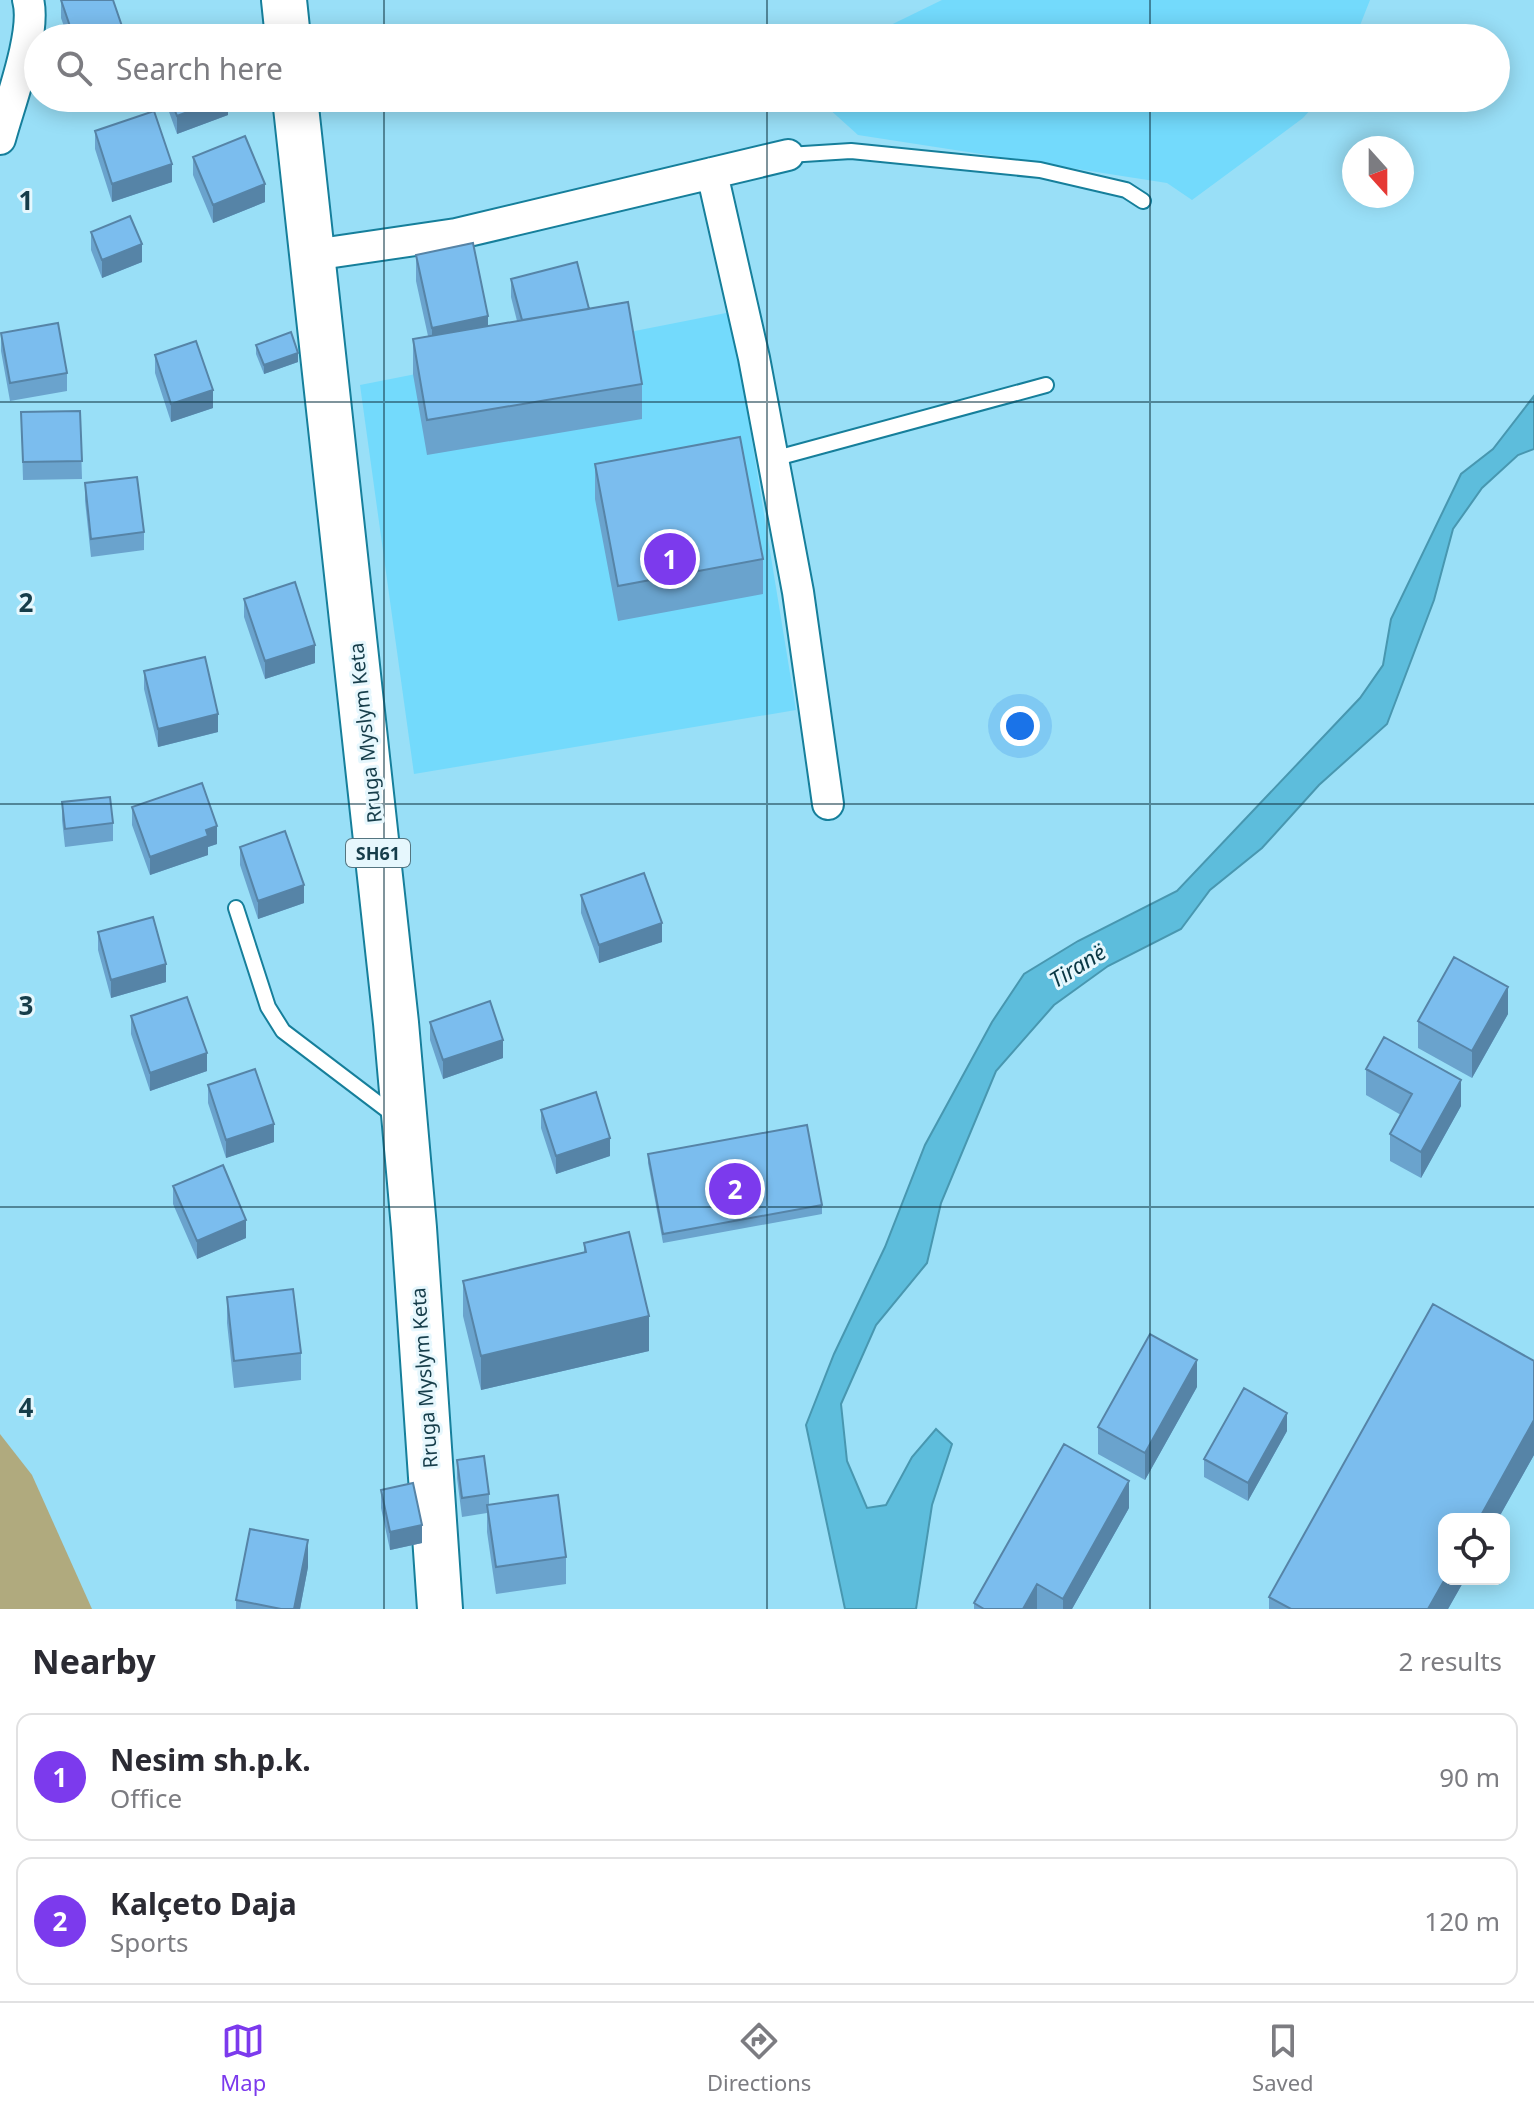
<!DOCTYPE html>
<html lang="en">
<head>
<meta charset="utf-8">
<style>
	body { margin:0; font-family:"Noto Sans",sans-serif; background:#f2f2f3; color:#2b2b33 }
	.controls { position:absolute; right:24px; bottom:24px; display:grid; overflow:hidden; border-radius:16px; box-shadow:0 4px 20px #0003 }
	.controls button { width:72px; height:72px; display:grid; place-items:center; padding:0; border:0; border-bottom:2px solid #e1e1e2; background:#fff; color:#2b2b33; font:40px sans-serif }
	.compass { position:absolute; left:1342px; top:136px; width:72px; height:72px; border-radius:50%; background:#fff; box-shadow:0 4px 20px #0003; rotate:159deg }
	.you { position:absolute; left:1020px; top:726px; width:28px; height:28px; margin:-20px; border:6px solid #fff; border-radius:50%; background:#1a73e8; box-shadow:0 0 0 12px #1a73e833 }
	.badge { display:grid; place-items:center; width:52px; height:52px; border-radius:50%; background:#7c3aed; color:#fff; font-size:26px; font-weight:700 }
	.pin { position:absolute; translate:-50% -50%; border:4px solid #fff; box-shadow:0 2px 8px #0006 }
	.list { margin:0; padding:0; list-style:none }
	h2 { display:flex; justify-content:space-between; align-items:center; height:104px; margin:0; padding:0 32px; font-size:34px }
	h2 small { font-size:26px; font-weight:400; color:#7c7c81 }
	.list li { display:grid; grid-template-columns:52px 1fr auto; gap:24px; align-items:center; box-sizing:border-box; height:128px; margin:0 16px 16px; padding:0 16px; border:2px solid #e1e1e2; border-radius:16px }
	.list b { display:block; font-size:30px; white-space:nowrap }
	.list p { margin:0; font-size:26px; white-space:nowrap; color:#7c7c81 }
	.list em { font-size:26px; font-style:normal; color:#7c7c81 }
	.icon { flex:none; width:44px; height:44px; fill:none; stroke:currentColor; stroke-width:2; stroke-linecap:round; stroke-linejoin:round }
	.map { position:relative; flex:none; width:1534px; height:1609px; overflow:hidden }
	.search { position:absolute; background:#fff; box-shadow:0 4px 20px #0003; left:24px; right:24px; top:24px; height:88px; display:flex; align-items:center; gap:20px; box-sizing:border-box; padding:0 28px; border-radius:44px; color:#7c7c81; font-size:30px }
	.sheet { height:392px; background:#fff }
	nav { display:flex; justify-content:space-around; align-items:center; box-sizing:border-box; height:112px; border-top:2px solid #e1e1e2; background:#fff; font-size:22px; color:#7c7c81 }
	nav a { display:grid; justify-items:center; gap:4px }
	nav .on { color:#7c3aed }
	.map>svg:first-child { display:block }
	.built { fill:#73dafc }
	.green { fill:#b0aa7e }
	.water { fill:#5dbddc; stroke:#4897b0; stroke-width:2 }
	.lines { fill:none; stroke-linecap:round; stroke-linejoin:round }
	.service-casing { stroke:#167f9b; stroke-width:18 }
	.minor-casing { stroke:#167f9b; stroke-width:34 }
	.primary-casing { stroke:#167f9b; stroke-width:48 }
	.service { stroke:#fff; stroke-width:14 }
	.minor { stroke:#fff; stroke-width:30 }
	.primary { stroke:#fff; stroke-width:44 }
	.wall { fill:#6aa3cd }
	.shaded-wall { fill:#5684a7 }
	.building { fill:#7bbdee; stroke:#5684a7; stroke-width:2 }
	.grid { fill:none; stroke:#163d4a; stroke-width:2; stroke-opacity:0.55 }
	.labels { text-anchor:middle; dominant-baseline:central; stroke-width:6; stroke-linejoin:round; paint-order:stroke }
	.shield { fill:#e6f7fd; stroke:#547580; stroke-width:2 }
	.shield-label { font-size:18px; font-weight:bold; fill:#163d4a }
	.street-label { font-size:20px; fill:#163d4a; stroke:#e6f7fd }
	.water-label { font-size:22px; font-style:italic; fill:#093744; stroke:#e6f7fd }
	.grid-label { font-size:26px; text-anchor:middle; font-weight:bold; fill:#163d4a; stroke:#e6f7fd; stroke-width:6; stroke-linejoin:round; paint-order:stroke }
</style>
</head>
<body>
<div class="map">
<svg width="1534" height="1609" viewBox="0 0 1534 1609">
	<rect width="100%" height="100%" fill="#99dff7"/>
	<!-- built -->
	<path class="built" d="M942 0H1370L1355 38H864Z
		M817 98H1321L1303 118 1192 200 1167 183 858 135Z
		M731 312 796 710 414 774 360 385Z"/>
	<!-- green -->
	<path class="green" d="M0 1434 32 1475 92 1609H0Z"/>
	<!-- water -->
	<path class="water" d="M1534 396V449L1518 455 1482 488 1453 529 1434 600 1387 724 1319 785 1262 848 1210 890 1181 929 1108 966 1054 1005 996 1071 941 1203 927 1263 876 1325 841 1404 847 1461 867 1508 886 1505 912 1457 936 1429 952 1444 932 1505 916 1609H845L806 1425 834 1354 885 1247 925 1145 992 1022 1024 974 1078 941 1177 891 1360 698 1383 665 1391 619 1461 474 1493 449Z"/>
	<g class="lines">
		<defs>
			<path id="service" d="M788 155 851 151 1040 170 1126 190 1143 201
				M773 459 1046 385
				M236 908 268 1007 283 1031 395 1116"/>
			<path id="minor" d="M0 139C9 105 37 32 28 0
				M712 173 754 358 798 592 828 804
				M313 255 456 234 788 155"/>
			<path id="primary" d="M284 0 288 38
				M295 98 396 1023 414 1228 440 1609"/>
		</defs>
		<!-- service casing -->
		<use href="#service" class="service-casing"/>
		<!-- minor casing -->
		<use href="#minor" class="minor-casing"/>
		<!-- primary casing -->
		<use href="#primary" class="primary-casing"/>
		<!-- service -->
		<use href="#service" class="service"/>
		<!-- minor -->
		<use href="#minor" class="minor"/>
		<!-- primary -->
		<use href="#primary" class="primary"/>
	</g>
	<!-- wall -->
	<path class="wall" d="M61 0 126 38H68L61 18Z
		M164 98H228V115L177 134Z
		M95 131 172 182 112 202 95 149Z
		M193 157 265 202 213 223 193 175Z
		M91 232 142 262 102 278 91 250Z
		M416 255 488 326 517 321 511 297V279L589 309 642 384V419L427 455 413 374V339L428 336 416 281Z
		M1 333 67 373V391L10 401 1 351Z
		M256 345 298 362 264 374 256 354Z
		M155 355 213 408 171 422 155 373Z
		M80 411 82 479 23 480 21 412Z
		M595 464 763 559V594L618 621 595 499Z
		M85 483 144 532V550L91 557 85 501Z
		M244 599 315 663 265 679 244 617Z
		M144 671 218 732 158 747 144 689Z
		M62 802 113 823V841L65 847 62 820Z
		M132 807 217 844 208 847V855L150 875 132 825Z
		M240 847 304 903 258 919 240 865Z
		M581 895 662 942 599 963 581 913Z
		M98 932 166 982 111 998 98 950Z
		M1508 1014 1472 1078 1418 1048V1021Z
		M131 1016 207 1071 150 1091 131 1034Z
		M430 1022 503 1058 443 1079 430 1040Z
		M1366 1069 1461 1106 1421 1178 1390 1161V1134L1401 1115 1366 1095Z
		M208 1085 274 1142 226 1158 208 1103Z
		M541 1110 610 1156 556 1174 541 1128Z
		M648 1154 822 1205V1214L663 1243 648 1163Z
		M173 1186 246 1238 197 1259 173 1204Z
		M584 1243 649 1351 481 1390 463 1316V1281L584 1253Z
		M227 1297 301 1353V1380L234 1388 227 1323Z
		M1534 1361V1455L1498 1519 1444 1579H1465L1448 1609H1269V1597Z
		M1197 1387 1145 1480 1098 1454V1427Z
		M1287 1431 1248 1501 1204 1477V1459Z
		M457 1460 489 1494V1505L566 1557V1584L496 1594 487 1532V1513L462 1517 457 1478Z
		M381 1490 422 1543 390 1550 381 1508Z
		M1129 1508 1072 1609H974V1603Z
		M308 1567 300 1609H236V1600Z"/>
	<!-- shaded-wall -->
	<path class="shaded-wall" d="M225 98H228V115L177 134V116Z
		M172 164V182L112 202V184Z
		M265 184V202L213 223V205Z
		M142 244V262L102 278V260Z
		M488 316V343L432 355V328Z
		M298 353V362L264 374V365Z
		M213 390V408L171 422V404Z
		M315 645V663L265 679V661Z
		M218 714V732L158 747V729Z
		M217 826V844L208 847V855L150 875V857L206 830Z
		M304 885V903L258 919V901Z
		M662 923V942L599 963V945Z
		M166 964V982L111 998V980Z
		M1508 987V1014L1472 1078V1051Z
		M503 1040V1058L443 1079V1060Z
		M207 1053V1071L150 1091V1073Z
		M1461 1080V1106L1421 1178V1152Z
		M274 1124V1142L226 1158V1140Z
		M610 1138V1156L556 1174V1156Z
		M246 1220V1238L197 1259V1241Z
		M649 1316V1351L481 1390V1356Z
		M1197 1360V1387L1145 1480V1453Z
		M1287 1413V1431L1248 1501V1483Z
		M1534 1420V1455L1498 1519H1479Z
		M1129 1481V1508L1072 1609H1063V1599Z
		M422 1525V1543L390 1550V1532Z
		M308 1540V1567L300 1609H294Z
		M1445 1579H1465L1448 1609H1428Z
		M1037 1584V1609H1023Z"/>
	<!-- building -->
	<path class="building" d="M61 0H113L126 38H74Z
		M170 98H225L177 116Z
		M154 111 172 164 112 184 95 131Z
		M245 136 265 184 213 205 193 157Z
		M130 216 142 244 102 260 91 232Z
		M473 243 488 316 432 328 416 255Z
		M577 262 589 309 522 320 511 279Z
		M628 302 642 384 427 420 413 339Z
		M58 323 67 373 10 383 1 333Z
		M291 332 298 353 264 365 256 345Z
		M196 341 213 390 171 404 155 355Z
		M80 411 82 461 23 462 21 412Z
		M740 437 763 559 618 586 595 464Z
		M137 477 144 532 91 539 85 483Z
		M295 582 315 645 265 661 244 599Z
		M205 657 218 714 158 729 144 671Z
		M202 783 217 826 206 830 208 836 150 857 132 807Z
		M110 797 113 823 65 829 62 802Z
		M285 831 304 885 258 901 240 847Z
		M644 873 662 923 599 945 581 895Z
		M153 917 166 964 111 980 98 932Z
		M1454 957 1508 987 1472 1051 1418 1021Z
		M187 997 207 1053 150 1073 131 1016Z
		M490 1001 503 1040 443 1060 430 1022Z
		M1384 1037 1461 1080 1421 1152 1390 1134 1412 1094 1366 1069Z
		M255 1069 274 1124 226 1140 208 1085Z
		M596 1092 610 1138 556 1156 541 1110Z
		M807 1125 822 1205 663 1234 648 1154Z
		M223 1165 246 1220 197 1241 173 1186Z
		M629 1232 649 1316 481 1356 463 1281 586 1252 584 1243Z
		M293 1289 301 1353 234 1361 227 1297Z
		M1433 1304 1534 1361V1420L1479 1519H1444L1445 1579 1428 1609H1291L1269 1597Z
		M1150 1334 1197 1360 1145 1453 1098 1427Z
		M1244 1388 1287 1413 1248 1483 1204 1459Z
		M1064 1444 1129 1481 1063 1599 1037 1584 1023 1609H984L974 1603Z
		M484 1456 489 1494 462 1498 457 1460Z
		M413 1483 422 1525 390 1532 381 1490Z
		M558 1495 566 1557 496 1567 487 1505Z
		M250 1529 308 1540 294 1609H281L236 1600Z"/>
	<!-- grid -->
	<path class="grid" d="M384 0V38M767 0V38M1150 0V38M384 98V1609M767 98V1609M1150 98V1609M0 402H1534M0 804H1534M0 1207H1534"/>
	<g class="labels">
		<!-- shield labels -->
		<rect class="shield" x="346" y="839" width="64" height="28" rx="6"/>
		<g class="shield-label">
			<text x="378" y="853">SH61</text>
		</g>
		<!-- street labels -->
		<g class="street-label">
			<text transform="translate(365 733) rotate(-96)">Rruga Myslym Keta</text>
			<text transform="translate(424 1378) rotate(-94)">Rruga Myslym Keta</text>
		</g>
		<!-- water labels -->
		<g class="water-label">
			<text transform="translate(1077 965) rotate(-32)">Tiranë</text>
		</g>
	</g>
	<g class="grid-label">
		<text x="26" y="210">1</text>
		<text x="26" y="612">2</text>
		<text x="26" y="1015">3</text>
		<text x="26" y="1417">4</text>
	</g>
</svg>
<div class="controls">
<button><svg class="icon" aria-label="locate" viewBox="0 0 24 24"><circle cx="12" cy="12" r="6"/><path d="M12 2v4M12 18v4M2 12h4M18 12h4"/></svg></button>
</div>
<svg class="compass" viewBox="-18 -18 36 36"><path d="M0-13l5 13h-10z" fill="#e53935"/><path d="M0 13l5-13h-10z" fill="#7c7c81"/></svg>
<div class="you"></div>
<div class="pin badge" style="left:670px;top:559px">1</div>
<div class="pin badge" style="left:735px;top:1189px">2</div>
<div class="search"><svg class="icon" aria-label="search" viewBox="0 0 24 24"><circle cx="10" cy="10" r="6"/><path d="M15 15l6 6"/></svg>Search here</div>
</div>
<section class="sheet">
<h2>Nearby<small>2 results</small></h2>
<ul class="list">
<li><span class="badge">1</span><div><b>Nesim sh.p.k.</b><p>Office</p></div><em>90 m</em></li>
<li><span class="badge">2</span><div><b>Kalçeto Daja</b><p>Sports</p></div><em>120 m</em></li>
</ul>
</section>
<nav>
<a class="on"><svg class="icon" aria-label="map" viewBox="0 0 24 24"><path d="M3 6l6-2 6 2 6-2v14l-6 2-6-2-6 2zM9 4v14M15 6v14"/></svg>Map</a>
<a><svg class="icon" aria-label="directions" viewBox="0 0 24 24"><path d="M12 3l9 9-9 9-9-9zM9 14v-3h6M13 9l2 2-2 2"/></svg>Directions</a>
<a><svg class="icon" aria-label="saved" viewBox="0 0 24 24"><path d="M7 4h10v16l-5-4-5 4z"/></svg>Saved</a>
</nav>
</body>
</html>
